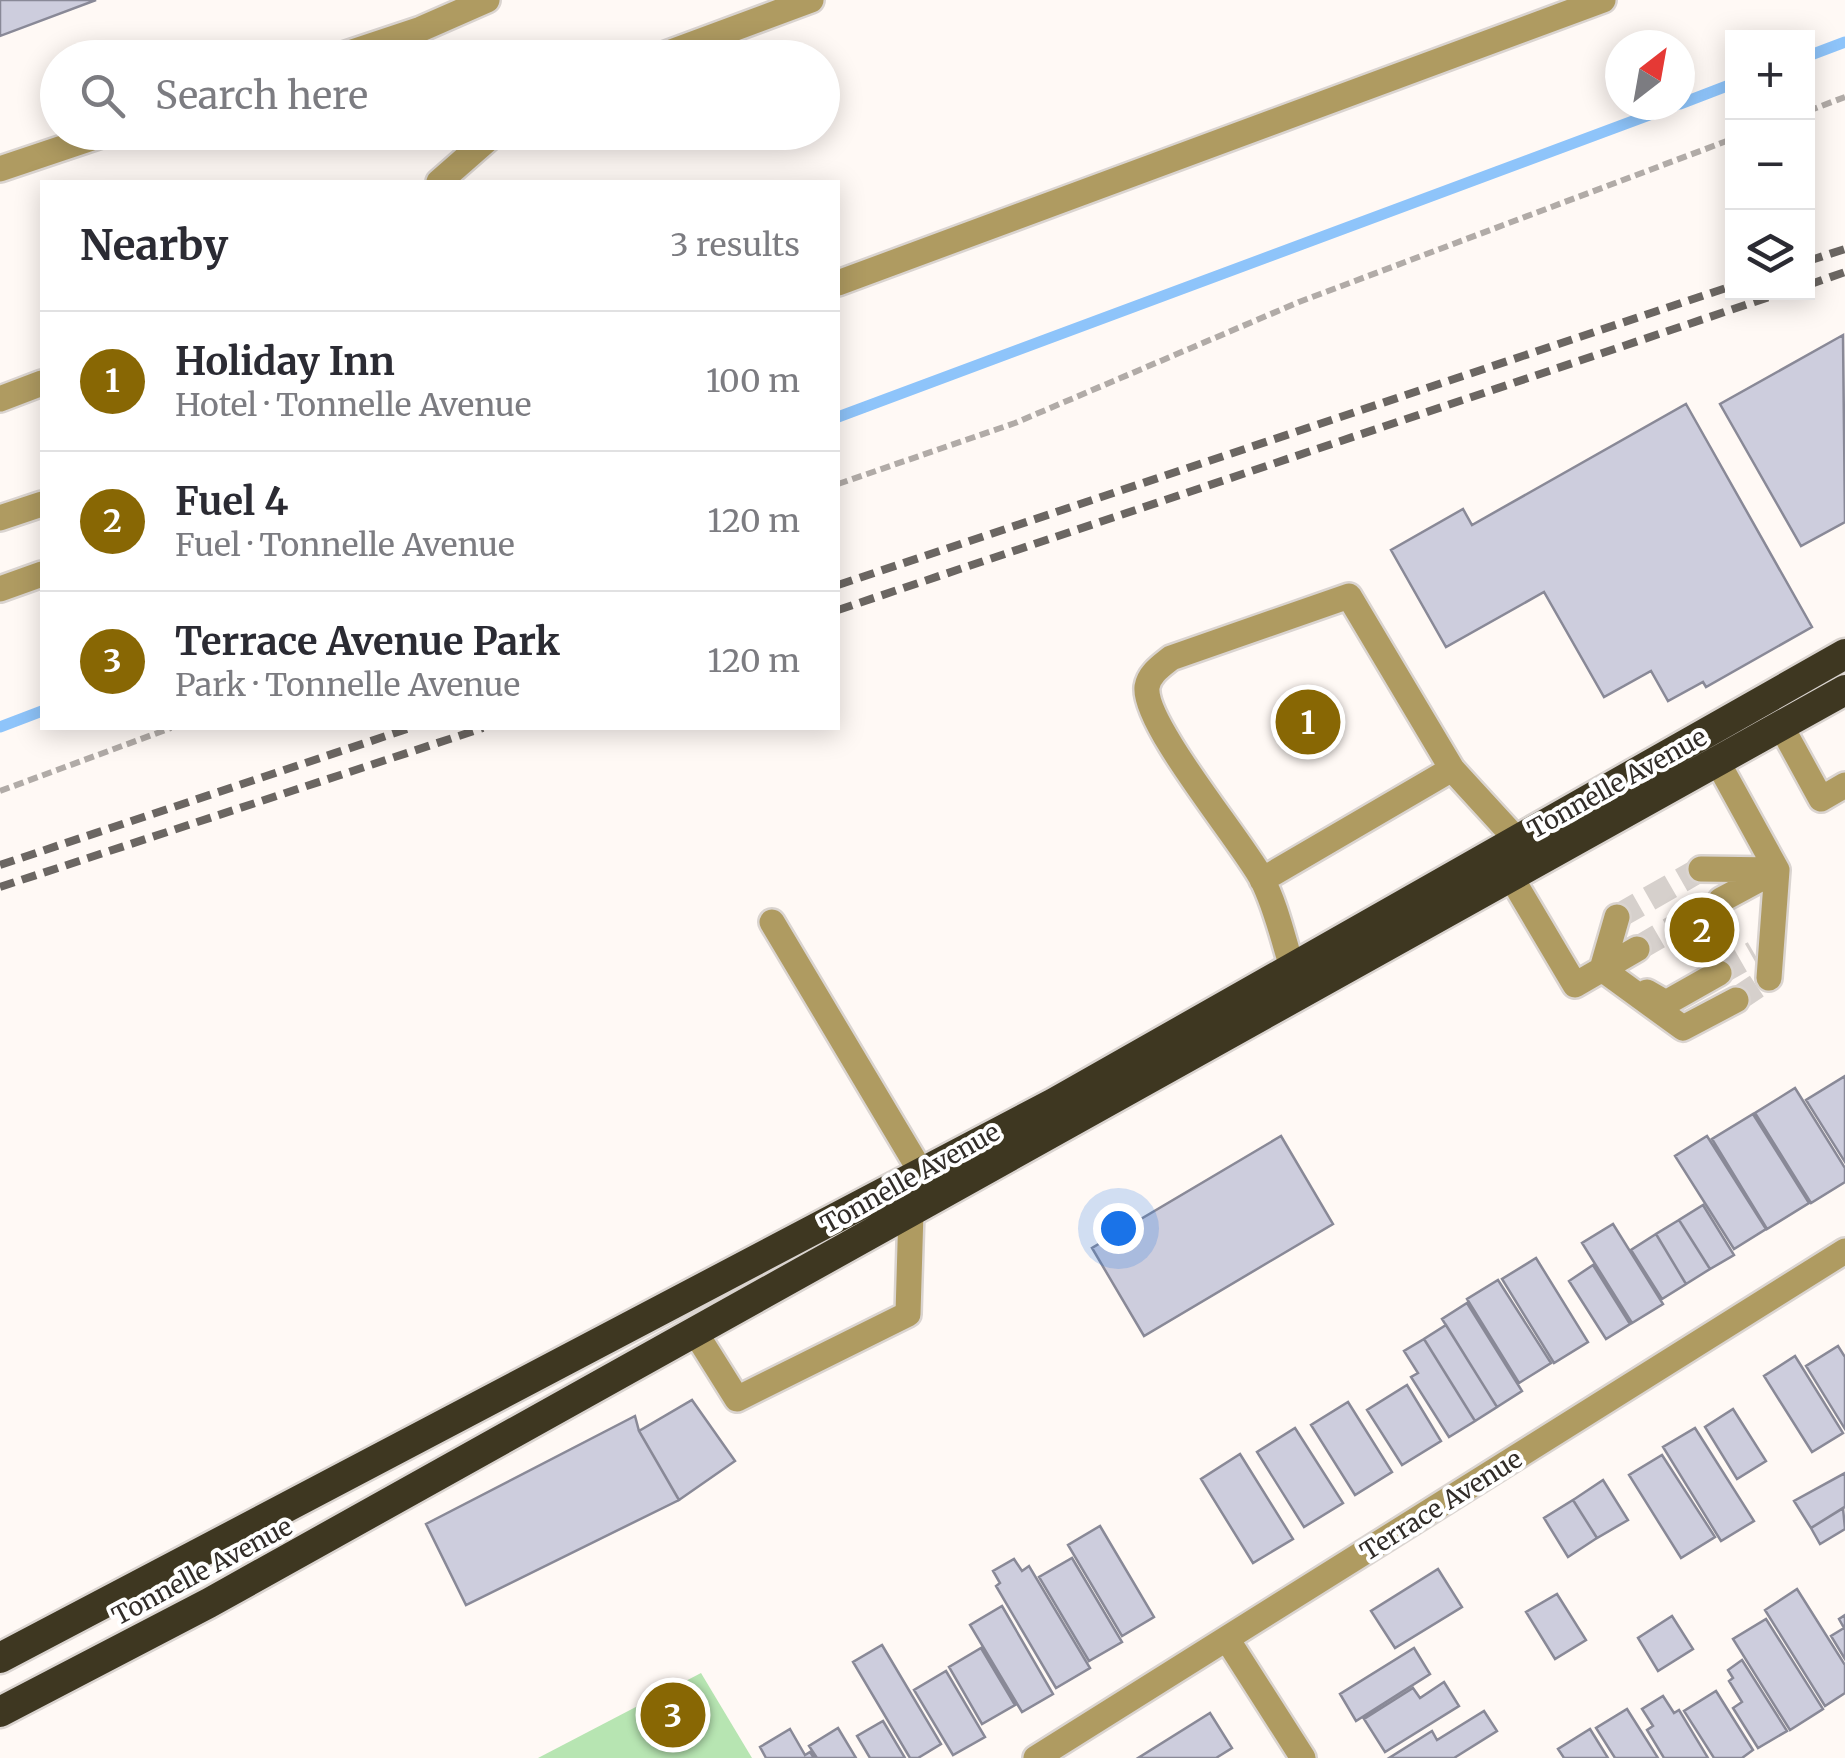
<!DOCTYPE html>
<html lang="en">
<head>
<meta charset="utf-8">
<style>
	body { margin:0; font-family:Merriweather,serif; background:#f2f2f3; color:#2b2b33 }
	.controls { position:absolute; right:30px; top:30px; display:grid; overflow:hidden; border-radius:0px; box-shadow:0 5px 25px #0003 }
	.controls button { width:90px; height:90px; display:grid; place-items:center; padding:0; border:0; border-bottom:2px solid #e1e1e2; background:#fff; color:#2b2b33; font:50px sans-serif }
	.compass { position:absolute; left:1605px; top:30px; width:90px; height:90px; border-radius:50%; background:#fff; box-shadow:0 5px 25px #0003; rotate:31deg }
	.you { position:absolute; left:1118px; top:1228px; width:35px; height:35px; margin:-25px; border:8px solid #fff; border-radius:50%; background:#1a73e8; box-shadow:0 0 0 15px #1a73e833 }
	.badge { display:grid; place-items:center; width:65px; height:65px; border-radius:50%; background:#886704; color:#fff; font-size:32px; font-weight:700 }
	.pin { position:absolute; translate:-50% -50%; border:5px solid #fff; box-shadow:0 2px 10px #0006 }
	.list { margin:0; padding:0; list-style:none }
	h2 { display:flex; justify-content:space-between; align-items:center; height:130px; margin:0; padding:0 40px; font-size:42px }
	h2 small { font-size:32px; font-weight:400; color:#7c7c81 }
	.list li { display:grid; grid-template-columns:65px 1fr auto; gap:30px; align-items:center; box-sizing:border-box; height:140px; padding:0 40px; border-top:2px solid #e1e1e2 }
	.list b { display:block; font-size:38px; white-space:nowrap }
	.list p { margin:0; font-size:32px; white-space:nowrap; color:#7c7c81 }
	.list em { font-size:32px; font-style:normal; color:#7c7c81 }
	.icon { flex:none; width:55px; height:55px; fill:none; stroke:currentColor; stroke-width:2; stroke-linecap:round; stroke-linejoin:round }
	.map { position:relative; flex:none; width:1845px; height:1758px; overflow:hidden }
	.search { position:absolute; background:#fff; box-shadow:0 5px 25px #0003; left:40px; top:40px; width:800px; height:110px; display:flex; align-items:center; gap:25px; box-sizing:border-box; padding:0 35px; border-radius:55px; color:#7c7c81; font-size:38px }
	.panel { position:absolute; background:#fff; box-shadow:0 5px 25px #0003; left:40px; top:180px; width:800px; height:550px; border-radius:0px }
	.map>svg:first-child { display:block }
	.green { fill:#b7e5b2 }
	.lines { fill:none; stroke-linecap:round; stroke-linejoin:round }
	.stream { stroke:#8ec4fa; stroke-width:11 }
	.building { fill:#cdcddd; stroke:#898997; stroke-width:2.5 }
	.minor-tunnel { stroke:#d6d0cc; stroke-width:25; stroke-dasharray:25 12; stroke-linecap:butt }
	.minor-casing { stroke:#dad4d0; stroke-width:30 }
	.highway-casing { stroke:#dad4d0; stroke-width:35 }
	.path { stroke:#b1aba7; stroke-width:6; stroke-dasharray:10 5; stroke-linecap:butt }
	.minor { stroke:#af9b61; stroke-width:25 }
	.highway { stroke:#3e3721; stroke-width:30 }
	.rail { stroke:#6b6662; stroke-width:8; stroke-dasharray:15 8; stroke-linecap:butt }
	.labels { text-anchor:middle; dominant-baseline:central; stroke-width:8; stroke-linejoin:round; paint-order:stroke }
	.street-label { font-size:25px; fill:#322d29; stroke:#fff }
</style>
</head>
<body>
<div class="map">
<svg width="1845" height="1758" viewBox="0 0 1845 1758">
	<rect width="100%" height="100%" fill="#fff9f5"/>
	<!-- green -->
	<path class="green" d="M701 1673 752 1758H538Z"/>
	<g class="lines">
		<!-- stream -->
		<path class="stream" d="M1808 56 1845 42
			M1680 104 1732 84
			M838 417 1676 105
			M0 727 42 711"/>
	</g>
	<!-- building -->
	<path class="building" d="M0 0H96L0 36Z
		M432 132H453L442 143Z
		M1843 335 1845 522 1801 546 1720 404Z
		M1686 404 1812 627 1706 687 1703 682 1668 701 1651 671 1604 697 1544 592 1446 647 1391 550 1463 509 1472 525Z
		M1845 1076V1162L1806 1100Z
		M1795 1088 1845 1168V1182L1811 1203 1755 1113Z
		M1753 1114 1809 1203 1767 1229 1712 1139Z
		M1281 1136 1333 1224 1144 1336 1092 1248Z
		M1707 1136 1766 1229 1734 1249 1675 1156Z
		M1703 1205 1734 1255 1710 1269 1679 1220Z
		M1679 1220 1710 1269 1686 1284 1656 1234Z
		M1613 1224 1663 1304 1632 1323 1582 1243Z
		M1656 1234 1686 1284 1662 1299 1631 1250Z
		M1536 1258 1588 1342 1554 1363 1502 1279Z
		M1593 1265 1630 1324 1606 1339 1569 1281Z
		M1498 1280 1551 1363 1519 1383 1467 1299Z
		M1467 1303 1522 1391 1497 1407 1442 1319Z
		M1446 1325 1497 1407 1475 1421 1424 1339Z
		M1424 1339 1475 1421 1449 1437 1411 1377 1418 1373 1404 1351Z
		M1838 1346 1845 1357V1429L1806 1366Z
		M1795 1356 1843 1433 1812 1452 1764 1376Z
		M1407 1385 1441 1441 1402 1465 1367 1410Z
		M692 1400 735 1461 679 1500 639 1431Z
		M1348 1402 1392 1472 1355 1495 1311 1425Z
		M1733 1409 1766 1461 1737 1479 1705 1427Z
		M635 1416 639 1431 679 1500 466 1605 426 1524Z
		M1295 1428 1343 1503 1304 1527 1257 1452Z
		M1695 1428 1754 1521 1721 1541 1663 1447Z
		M1240 1454 1293 1539 1253 1563 1201 1479Z
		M1662 1455 1715 1537 1681 1558 1629 1475Z
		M1845 1473V1507L1811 1528 1794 1501Z
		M1603 1480 1628 1520 1597 1538 1573 1500Z
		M1573 1500 1597 1538 1568 1557 1544 1518Z
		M1843 1508 1845 1529 1820 1544 1811 1528Z
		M1100 1526 1154 1617 1122 1636 1068 1545Z
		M1072 1558 1122 1642 1089 1661 1039 1577Z
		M1014 1559 1022 1571 1029 1566 1090 1668 1056 1688 996 1586 1000 1583 993 1571Z
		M1438 1569 1462 1607 1395 1648 1371 1611Z
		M1797 1589 1845 1665V1693L1825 1706 1765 1610Z
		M1557 1594 1586 1640 1555 1659 1526 1612Z
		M1002 1606 1053 1694 1022 1712 970 1625Z
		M1845 1615V1659L1831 1636 1844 1628 1839 1619Z
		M1672 1616 1693 1649 1658 1671 1638 1638Z
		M1766 1619 1823 1709 1790 1730 1733 1639Z
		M882 1645 941 1744 918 1758H910L853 1662Z
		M981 1648 1015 1705 982 1724 949 1667Z
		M1414 1648 1430 1674 1356 1721 1340 1694Z
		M1742 1660 1787 1731 1758 1748 1733 1708 1742 1702 1729 1681 1733 1678 1728 1670Z
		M946 1671 985 1737 953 1755 914 1690Z
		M1444 1682 1459 1706 1385 1752 1364 1719 1413 1688 1420 1698Z
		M1716 1691 1753 1750 1742 1758H1714L1684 1711Z
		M1663 1696 1674 1713 1679 1710 1708 1758H1664L1647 1730 1653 1726 1642 1709Z
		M1627 1709 1658 1758H1615L1596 1728Z
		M1484 1711 1497 1731 1454 1758H1389L1432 1731 1437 1740Z
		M1210 1713 1232 1748 1216 1758H1138Z
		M883 1721 905 1758H870L857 1736Z
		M838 1728 856 1758H817L809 1746Z
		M790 1729 805 1755 810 1752 814 1758H766L760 1747Z
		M1590 1729 1608 1758H1564L1558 1749Z"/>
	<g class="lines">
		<!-- minor-tunnel -->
		<path class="minor-tunnel" d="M1617 917 1701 869
			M1637 949 1721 900
			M1719 973 1754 953
			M1736 1000 1769 978"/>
		<defs>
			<path id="minor" d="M334 58 421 29 487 0
				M655 58 811 0
				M0 169 110 132
				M439 182 496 132
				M838 283 1603 0
				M0 399 42 383
				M0 518 42 504
				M0 589 42 574
				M1781 726 1821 799 1845 785
				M1717 761 1777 870 1769 978
				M1701 869 1777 870
				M1511 877 1575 985 1637 949
				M1262 880 1452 769
				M1721 900 1773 872
				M772 922 921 1172
				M1292 967C1283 939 1276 906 1262 879 1241 840 1143 724 1147 687 1149 674 1161 666 1171 658L1349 596 1452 769 1517 840
				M1602 969 1683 1028 1736 1000
				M1602 969 1617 917
				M1647 992 1666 1003 1719 973
				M695 1332 737 1399 908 1314 911 1211
				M1227 1639 1303 1758
				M1036 1758 1845 1251"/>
			<path id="highway" d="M0 1658 1054 1103 1845 654
				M0 1712 209 1603 1845 690"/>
		</defs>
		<!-- minor casing -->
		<use href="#minor" class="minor-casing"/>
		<!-- highway casing -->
		<use href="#highway" class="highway-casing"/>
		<!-- path -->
		<path class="path" d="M1808 111 1845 97
			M838 484 1015 423 1299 302 1732 139
			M0 791 171 728"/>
		<!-- minor -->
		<use href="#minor" class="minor"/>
		<!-- highway -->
		<use href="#highway" class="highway"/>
		<!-- rail -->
		<path class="rail" d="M1808 261 1845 249
			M1808 285 1845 272
			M838 585 1732 286
			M838 610 1784 292
			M0 865 410 728
			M0 887 483 728"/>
	</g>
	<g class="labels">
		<!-- street labels -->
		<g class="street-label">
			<text transform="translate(1617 783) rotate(-29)">Tonnelle Avenue</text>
			<text transform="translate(910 1178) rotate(-29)">Tonnelle Avenue</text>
			<text transform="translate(1441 1505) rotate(-32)">Terrace Avenue</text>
			<text transform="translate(202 1571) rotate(-28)">Tonnelle Avenue</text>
		</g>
	</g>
</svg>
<div class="controls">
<button>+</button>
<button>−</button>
<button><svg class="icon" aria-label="layers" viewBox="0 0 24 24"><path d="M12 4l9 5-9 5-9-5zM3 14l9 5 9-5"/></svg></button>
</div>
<svg class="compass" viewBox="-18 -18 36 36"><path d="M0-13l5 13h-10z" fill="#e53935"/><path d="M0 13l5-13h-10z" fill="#7c7c81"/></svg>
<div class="you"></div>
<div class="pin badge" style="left:1308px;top:722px">1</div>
<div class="pin badge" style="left:1702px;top:930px">2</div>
<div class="pin badge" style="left:673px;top:1715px">3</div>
<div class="search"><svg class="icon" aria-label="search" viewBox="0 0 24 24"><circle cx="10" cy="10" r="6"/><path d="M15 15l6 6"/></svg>Search here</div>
<section class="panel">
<h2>Nearby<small>3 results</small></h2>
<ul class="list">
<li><span class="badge">1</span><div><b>Holiday Inn</b><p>Hotel · Tonnelle Avenue</p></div><em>100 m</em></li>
<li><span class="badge">2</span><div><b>Fuel 4</b><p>Fuel · Tonnelle Avenue</p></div><em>120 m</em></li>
<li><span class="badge">3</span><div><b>Terrace Avenue Park</b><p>Park · Tonnelle Avenue</p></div><em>120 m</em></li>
</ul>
</section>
</div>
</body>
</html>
